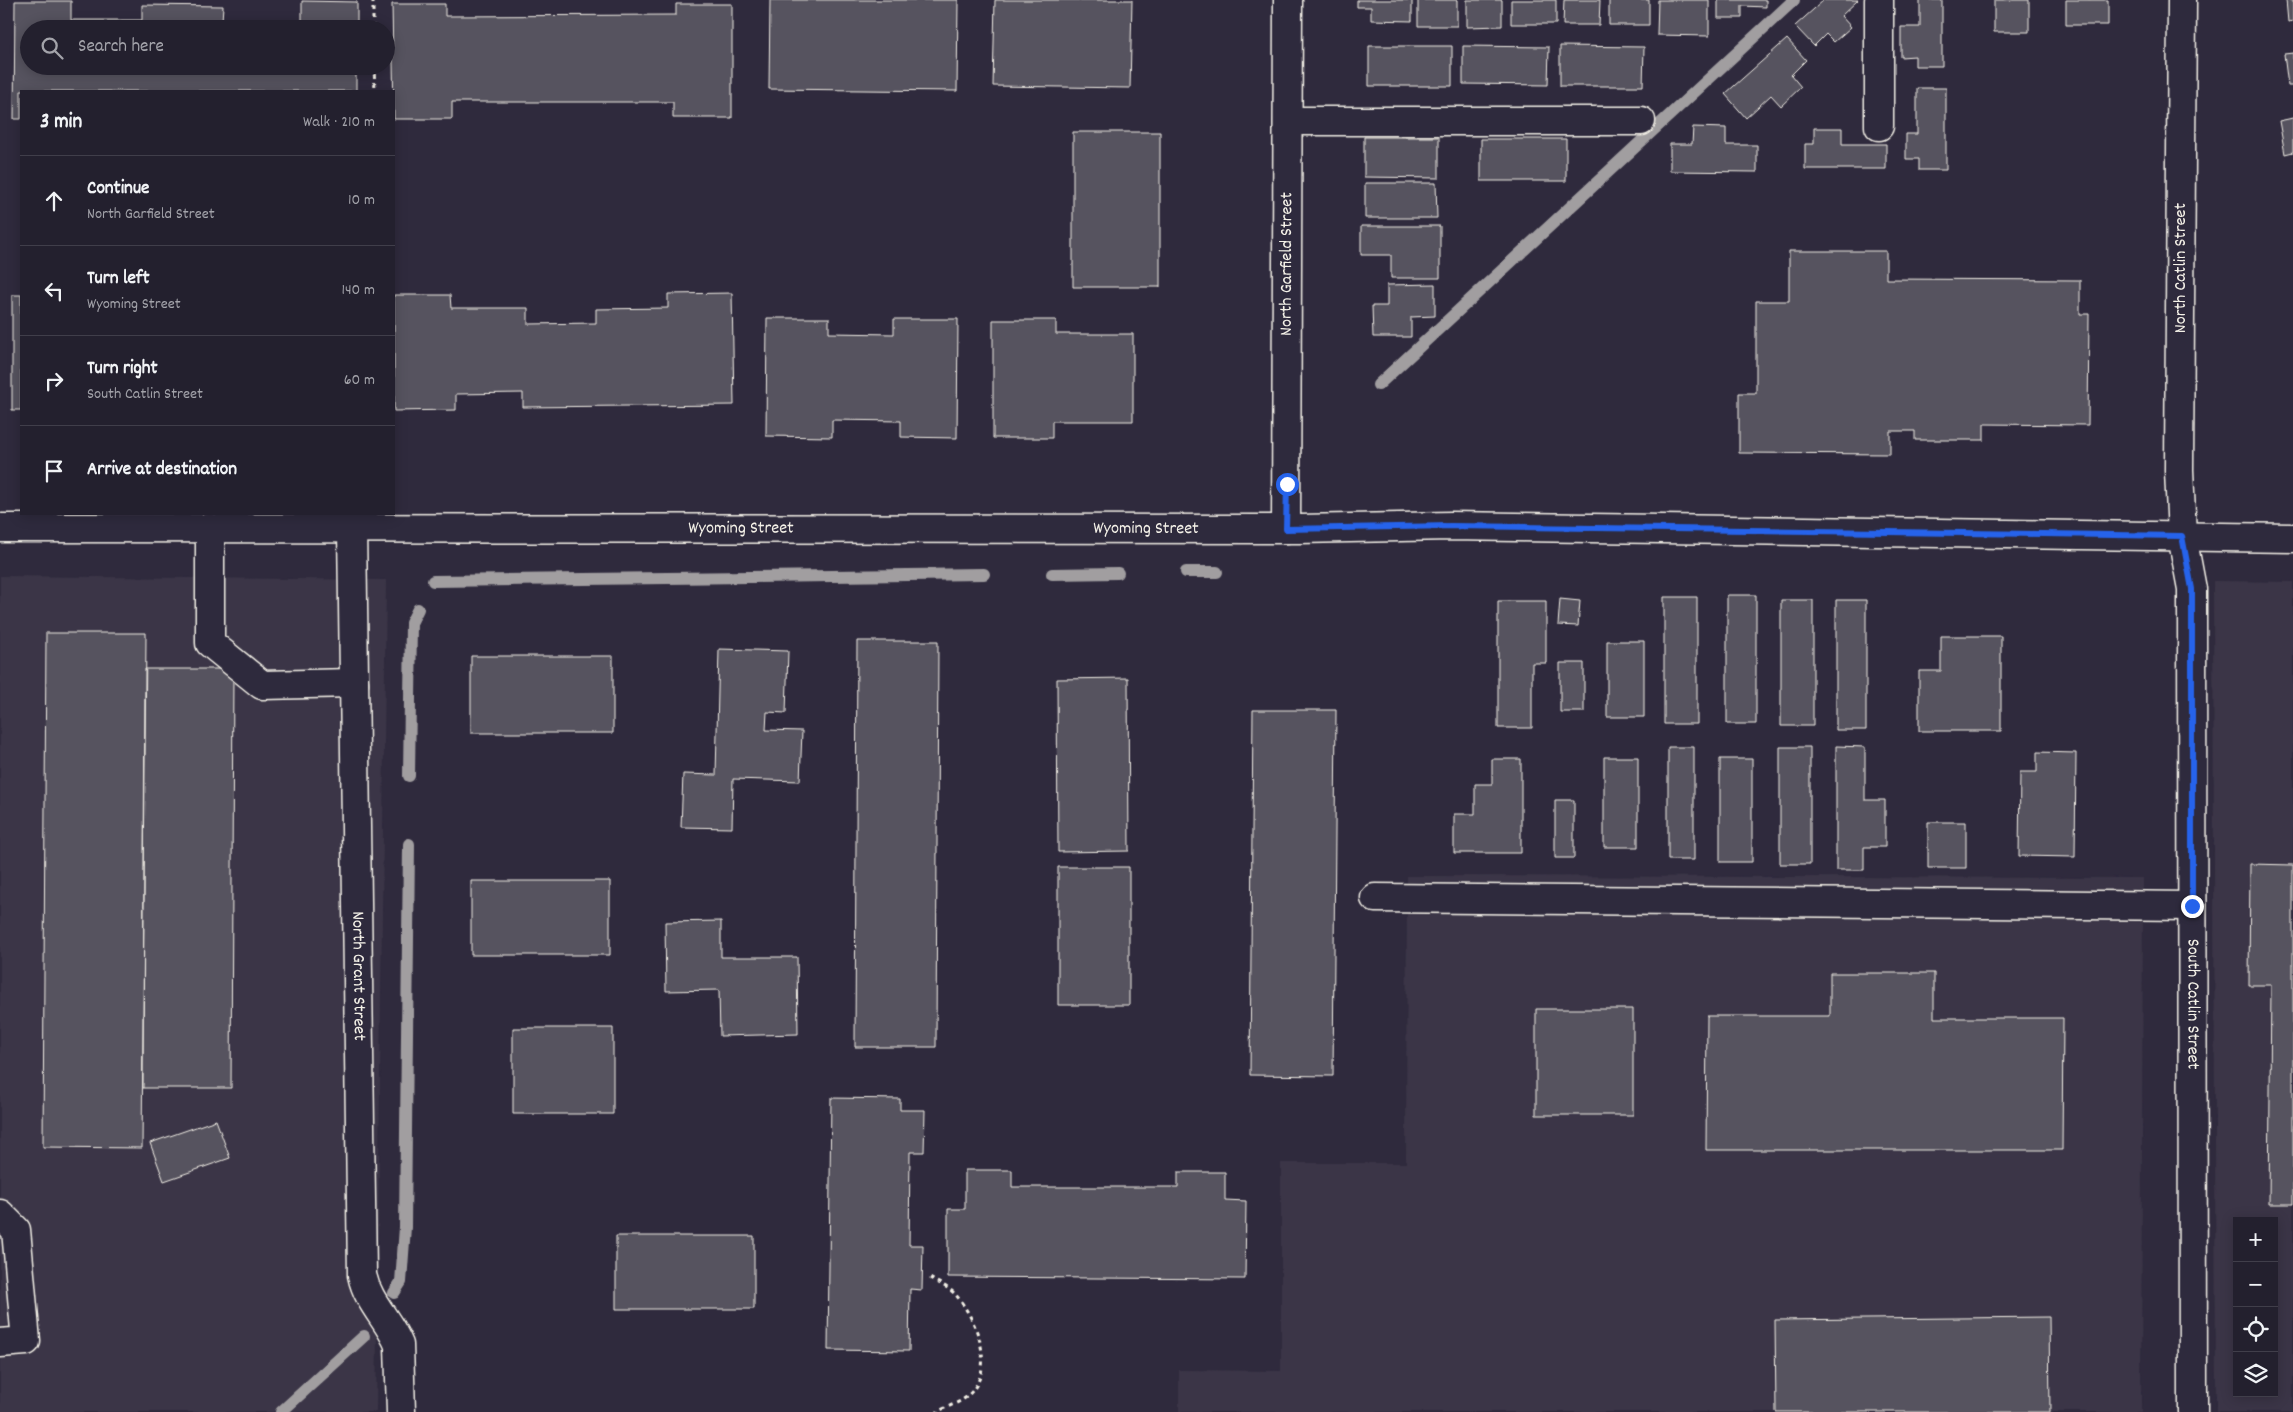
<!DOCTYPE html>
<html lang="en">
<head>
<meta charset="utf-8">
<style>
	body { margin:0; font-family:Dekko,sans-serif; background:#2b2836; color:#f1f3f6 }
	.controls { position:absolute; right:15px; bottom:15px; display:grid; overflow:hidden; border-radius:0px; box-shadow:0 2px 12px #0003 }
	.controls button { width:45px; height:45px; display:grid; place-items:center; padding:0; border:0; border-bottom:1px solid #403e4a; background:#23202e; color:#f1f3f6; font:25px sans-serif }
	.stop { position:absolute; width:15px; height:15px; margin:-11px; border:4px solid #2563eb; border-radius:50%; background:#fff }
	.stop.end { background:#2563eb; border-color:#fff; box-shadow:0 1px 5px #0008 }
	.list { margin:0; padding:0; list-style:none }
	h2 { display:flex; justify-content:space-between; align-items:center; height:65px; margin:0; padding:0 20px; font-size:21px }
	h2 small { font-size:16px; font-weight:400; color:#a3a3aa }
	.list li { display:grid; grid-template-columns:32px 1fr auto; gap:15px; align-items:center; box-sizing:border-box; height:90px; padding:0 20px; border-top:1px solid #403e4a }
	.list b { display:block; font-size:19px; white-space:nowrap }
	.list p { margin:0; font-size:16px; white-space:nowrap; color:#a3a3aa }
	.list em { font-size:16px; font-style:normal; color:#a3a3aa }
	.icon { flex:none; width:28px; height:28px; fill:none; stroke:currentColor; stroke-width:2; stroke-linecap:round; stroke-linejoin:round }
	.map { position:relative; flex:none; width:2293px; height:1412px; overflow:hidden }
	.search { position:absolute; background:#23202e; box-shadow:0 2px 12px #0003; left:20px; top:20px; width:375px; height:55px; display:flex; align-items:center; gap:12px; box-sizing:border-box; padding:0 18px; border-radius:28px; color:#a3a3aa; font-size:19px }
	.panel { position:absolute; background:#23202e; box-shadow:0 2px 12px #0003; left:20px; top:90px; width:375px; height:425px; border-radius:0px }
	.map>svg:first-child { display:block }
	.built { fill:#3b3647; fill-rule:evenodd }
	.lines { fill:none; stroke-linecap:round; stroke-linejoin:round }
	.stream { stroke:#a19ea0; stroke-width:12 }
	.building { fill:#56525f; stroke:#f4f1e8 }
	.minor-casing { stroke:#f4f1e8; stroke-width:31 }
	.path { stroke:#f4f1e8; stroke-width:3; stroke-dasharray:4 4; stroke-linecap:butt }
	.minor { stroke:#2f2a3d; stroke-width:28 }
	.route { stroke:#2563eb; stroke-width:6 }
	.labels { text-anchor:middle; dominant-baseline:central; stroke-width:4.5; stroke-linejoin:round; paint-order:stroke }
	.street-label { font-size:18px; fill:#f4f1e8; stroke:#2f2a3d }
</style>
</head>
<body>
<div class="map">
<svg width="2293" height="1412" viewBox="0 0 2293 1412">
	<rect width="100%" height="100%" fill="#2f2a3d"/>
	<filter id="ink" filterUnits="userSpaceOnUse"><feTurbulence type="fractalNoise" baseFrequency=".02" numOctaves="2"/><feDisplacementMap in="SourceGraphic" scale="10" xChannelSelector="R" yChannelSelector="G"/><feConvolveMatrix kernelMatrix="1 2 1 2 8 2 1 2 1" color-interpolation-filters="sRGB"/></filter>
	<g filter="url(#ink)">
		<!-- built -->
		<path class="built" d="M0 576 386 580 376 1412H0Z
			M2213 581 2293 582V1412H2216ZM2237 1221H2274V1393H2237Z
			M1407 876 2143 878 2141 1412H1179V1370L1281 1371V1163H1406Z"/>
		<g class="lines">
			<!-- stream -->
			<path class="stream" d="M1378 385 1794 0
				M1186 572H1217
				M1052 574 1118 573
				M433 581 984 574
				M409 776 411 623 418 609
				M394 1293 401 1282 405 1227 409 844
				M281 1412 364 1336"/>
		</g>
		<!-- building -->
		<path class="building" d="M770 0H958L957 91 769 89Z
			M995 0H1132L1130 88 993 86Z
			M1357 0H1412V21L1371 20V7H1357Z
			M1418 0H1457V26H1418Z
			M1467 0H1502V26L1467 27Z
			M1511 0H1556V24H1511Z
			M1564 0H1600L1599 25H1563Z
			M1609 0H1649V25H1609Z
			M1658 0H1709V36L1657 35Z
			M1718 0H1766V7L1742 6V18H1718Z
			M1824 0H1858L1841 16 1851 27 1834 42 1826 34 1814 46 1795 26Z
			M1920 0H1942V66H1915V56L1901 57V27H1920Z
			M1994 0H2029V32H1994Z
			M2066 0H2108V25H2066Z
			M2286 0H2293V21L2288 22Z
			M15 1H71V20H142V5L223 6 222 21 302 22V1L357 2V29H29V66H356V91H21V119H14Z
			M392 4H445V16L676 15V4H732V118H673V102H452V119H394Z
			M1787 39 1806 60 1791 75 1801 87 1781 106 1771 95 1746 118 1725 94Z
			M1369 46H1452V86H1369Z
			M1463 46 1549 47 1548 85 1463 84Z
			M1560 46 1644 47 1643 86H1560Z
			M2293 53V86H2288L2284 54Z
			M1917 88H1946V170H1919V159H1906V134H1917Z
			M2293 118V152L2285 154 2279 121Z
			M1693 127 1726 128V145H1757V172L1670 171V144H1692Z
			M1814 128H1842V144H1886V169H1805V144H1814Z
			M1073 132H1160V287H1073Z
			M1364 137H1439V178L1364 177Z
			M1481 139H1566V181H1481Z
			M1365 183H1436L1437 218H1365Z
			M1361 226H1440V278H1391V255H1361Z
			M1789 251H1886V279L2080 280V314H2089L2088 425 1984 424V440H1915V431H1890V454L1739 453V393H1756V301H1789Z
			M1435 284V316L1411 317V337H1373L1372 306H1387V285Z
			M732 293 734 405 523 407V393L456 394V410L394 411V295H450L451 308H528V324L596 323V309L668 308V294Z
			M12 295H21V410H12Z
			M767 318H829V333L894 334V319H958L957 438 901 437V421L832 420V437L766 436Z
			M993 320H1056V334H1133V421H1052V438H993Z
			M1727 595H1756V724H1727Z
			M1664 597H1697V724H1664Z
			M1560 599 1580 601 1578 626 1558 625Z
			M1781 600H1813V726H1781Z
			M1836 600H1866V730H1836Z
			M1498 601H1546V663H1532V728H1498Z
			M46 633H146L142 1148 43 1147Z
			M1941 636H2001V731H1919V671H1941Z
			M857 641H938L936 1047H855Z
			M1607 641H1644V717H1607Z
			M719 649 788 651 786 713 767 712 766 730 802 731 800 781 733 779 732 828 681 827 683 774 716 775Z
			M471 656H613V733H471Z
			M1560 663H1584V712H1560Z
			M145 669H233L231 1088H143Z
			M1128 678 1129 851 1058 852 1057 679Z
			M1253 710H1336L1333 1076 1250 1075Z
			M1836 746 1865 747V800H1885V847H1864V870H1836Z
			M1668 747H1694V860H1668Z
			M1780 747H1810V864H1780Z
			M2037 752 2076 753 2075 857 2019 856 2020 772H2037Z
			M1604 757H1638V847H1604Z
			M1492 759H1521V853H1454V814H1475V784H1492Z
			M1720 759H1752V862H1720Z
			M1555 800H1574V858H1555Z
			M1928 822H1966V868H1928Z
			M2250 864 2293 865V1204H2269L2271 985H2249Z
			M1058 867H1129V1005H1058Z
			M471 881H610V955H471Z
			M721 921V957H797L798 1034 720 1036 719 990 666 991 665 922Z
			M1830 973H1934V1018H2063L2062 1150H1706L1707 1016H1830Z
			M1536 1009H1633V1115H1536Z
			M513 1028H613V1114H513Z
			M831 1098 900 1099V1110H925L924 1152H910L909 1245H923L922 1290 910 1289 909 1351 828 1350Z
			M216 1120 230 1158 164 1181 150 1143Z
			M965 1170H1012V1187H1178V1172H1225V1200L1246 1201 1245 1279 948 1277V1209H965Z
			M616 1236H754V1309H616Z
			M2049 1317 2050 1412H1776L1775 1320Z"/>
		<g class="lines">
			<defs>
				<g id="minor">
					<path d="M1879 0V126"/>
					<path id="s1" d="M2182 0 2179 470 2182 536 2192 589 2193 1412"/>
					<path d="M1288 121H1641"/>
					<path id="s2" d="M0 528 1299 529 1451 526 2293 538"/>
					<path d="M210 528V643L262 685 354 683"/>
					<path id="s3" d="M352 528 362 1275C368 1303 389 1320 399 1345L401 1412"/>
					<path id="s4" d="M1286 529 1288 0"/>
					<path d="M1375 898 2192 906"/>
					<path d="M0 1214 16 1230 26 1341 0 1343"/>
				</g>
			</defs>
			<!-- minor casing -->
			<use href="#minor" class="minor-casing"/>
			<!-- path -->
			<path class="path" d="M373 0V29
				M374 66 375 91
				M930 1278C938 1283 950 1288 956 1295 978 1322 998 1372 965 1398 957 1404 945 1407 937 1412"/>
			<!-- minor -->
			<use href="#minor" class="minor"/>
		</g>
	</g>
	<g class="lines" filter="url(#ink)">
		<!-- route -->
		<path class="route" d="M1287 484 1286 529 1451 526 2182 536 2192 589V906"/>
	</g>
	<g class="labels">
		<!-- street labels -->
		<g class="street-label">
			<text stroke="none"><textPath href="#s4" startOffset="265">North Garfield Street</textPath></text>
			<text transform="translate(2181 268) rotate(-90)">North Catlin Street</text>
			<text stroke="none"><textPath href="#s2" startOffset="741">Wyoming Street</textPath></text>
			<text stroke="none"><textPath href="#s2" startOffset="1146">Wyoming Street</textPath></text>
			<text stroke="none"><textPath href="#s3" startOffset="448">North Grant Street</textPath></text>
			<text stroke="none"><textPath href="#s1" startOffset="1005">South Catlin Street</textPath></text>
		</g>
	</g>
</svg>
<div class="controls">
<button>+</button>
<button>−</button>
<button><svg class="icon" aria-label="locate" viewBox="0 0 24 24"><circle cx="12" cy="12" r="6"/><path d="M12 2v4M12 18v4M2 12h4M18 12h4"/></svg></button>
<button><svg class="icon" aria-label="layers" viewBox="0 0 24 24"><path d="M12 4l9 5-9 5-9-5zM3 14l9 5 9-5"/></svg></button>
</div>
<div class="stop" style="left:1287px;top:484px"></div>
<div class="stop end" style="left:2192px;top:906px"></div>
<div class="search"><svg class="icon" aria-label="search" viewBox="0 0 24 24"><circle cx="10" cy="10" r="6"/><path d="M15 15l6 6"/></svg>Search here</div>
<section class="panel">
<h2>3 min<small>Walk · 210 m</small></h2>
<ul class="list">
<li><svg class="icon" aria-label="ahead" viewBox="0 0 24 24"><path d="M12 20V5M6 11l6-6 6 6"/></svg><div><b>Continue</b><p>North Garfield Street</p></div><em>10 m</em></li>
<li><svg class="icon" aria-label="left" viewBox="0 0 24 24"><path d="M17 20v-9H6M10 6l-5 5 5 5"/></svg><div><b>Turn left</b><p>Wyoming Street</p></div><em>140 m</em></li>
<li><svg class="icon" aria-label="right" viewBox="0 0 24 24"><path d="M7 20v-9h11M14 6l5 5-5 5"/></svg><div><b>Turn right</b><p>South Catlin Street</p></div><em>60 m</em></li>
<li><svg class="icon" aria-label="arrive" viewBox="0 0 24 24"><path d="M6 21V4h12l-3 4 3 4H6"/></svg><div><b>Arrive at destination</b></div></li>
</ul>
</section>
</div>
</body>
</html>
